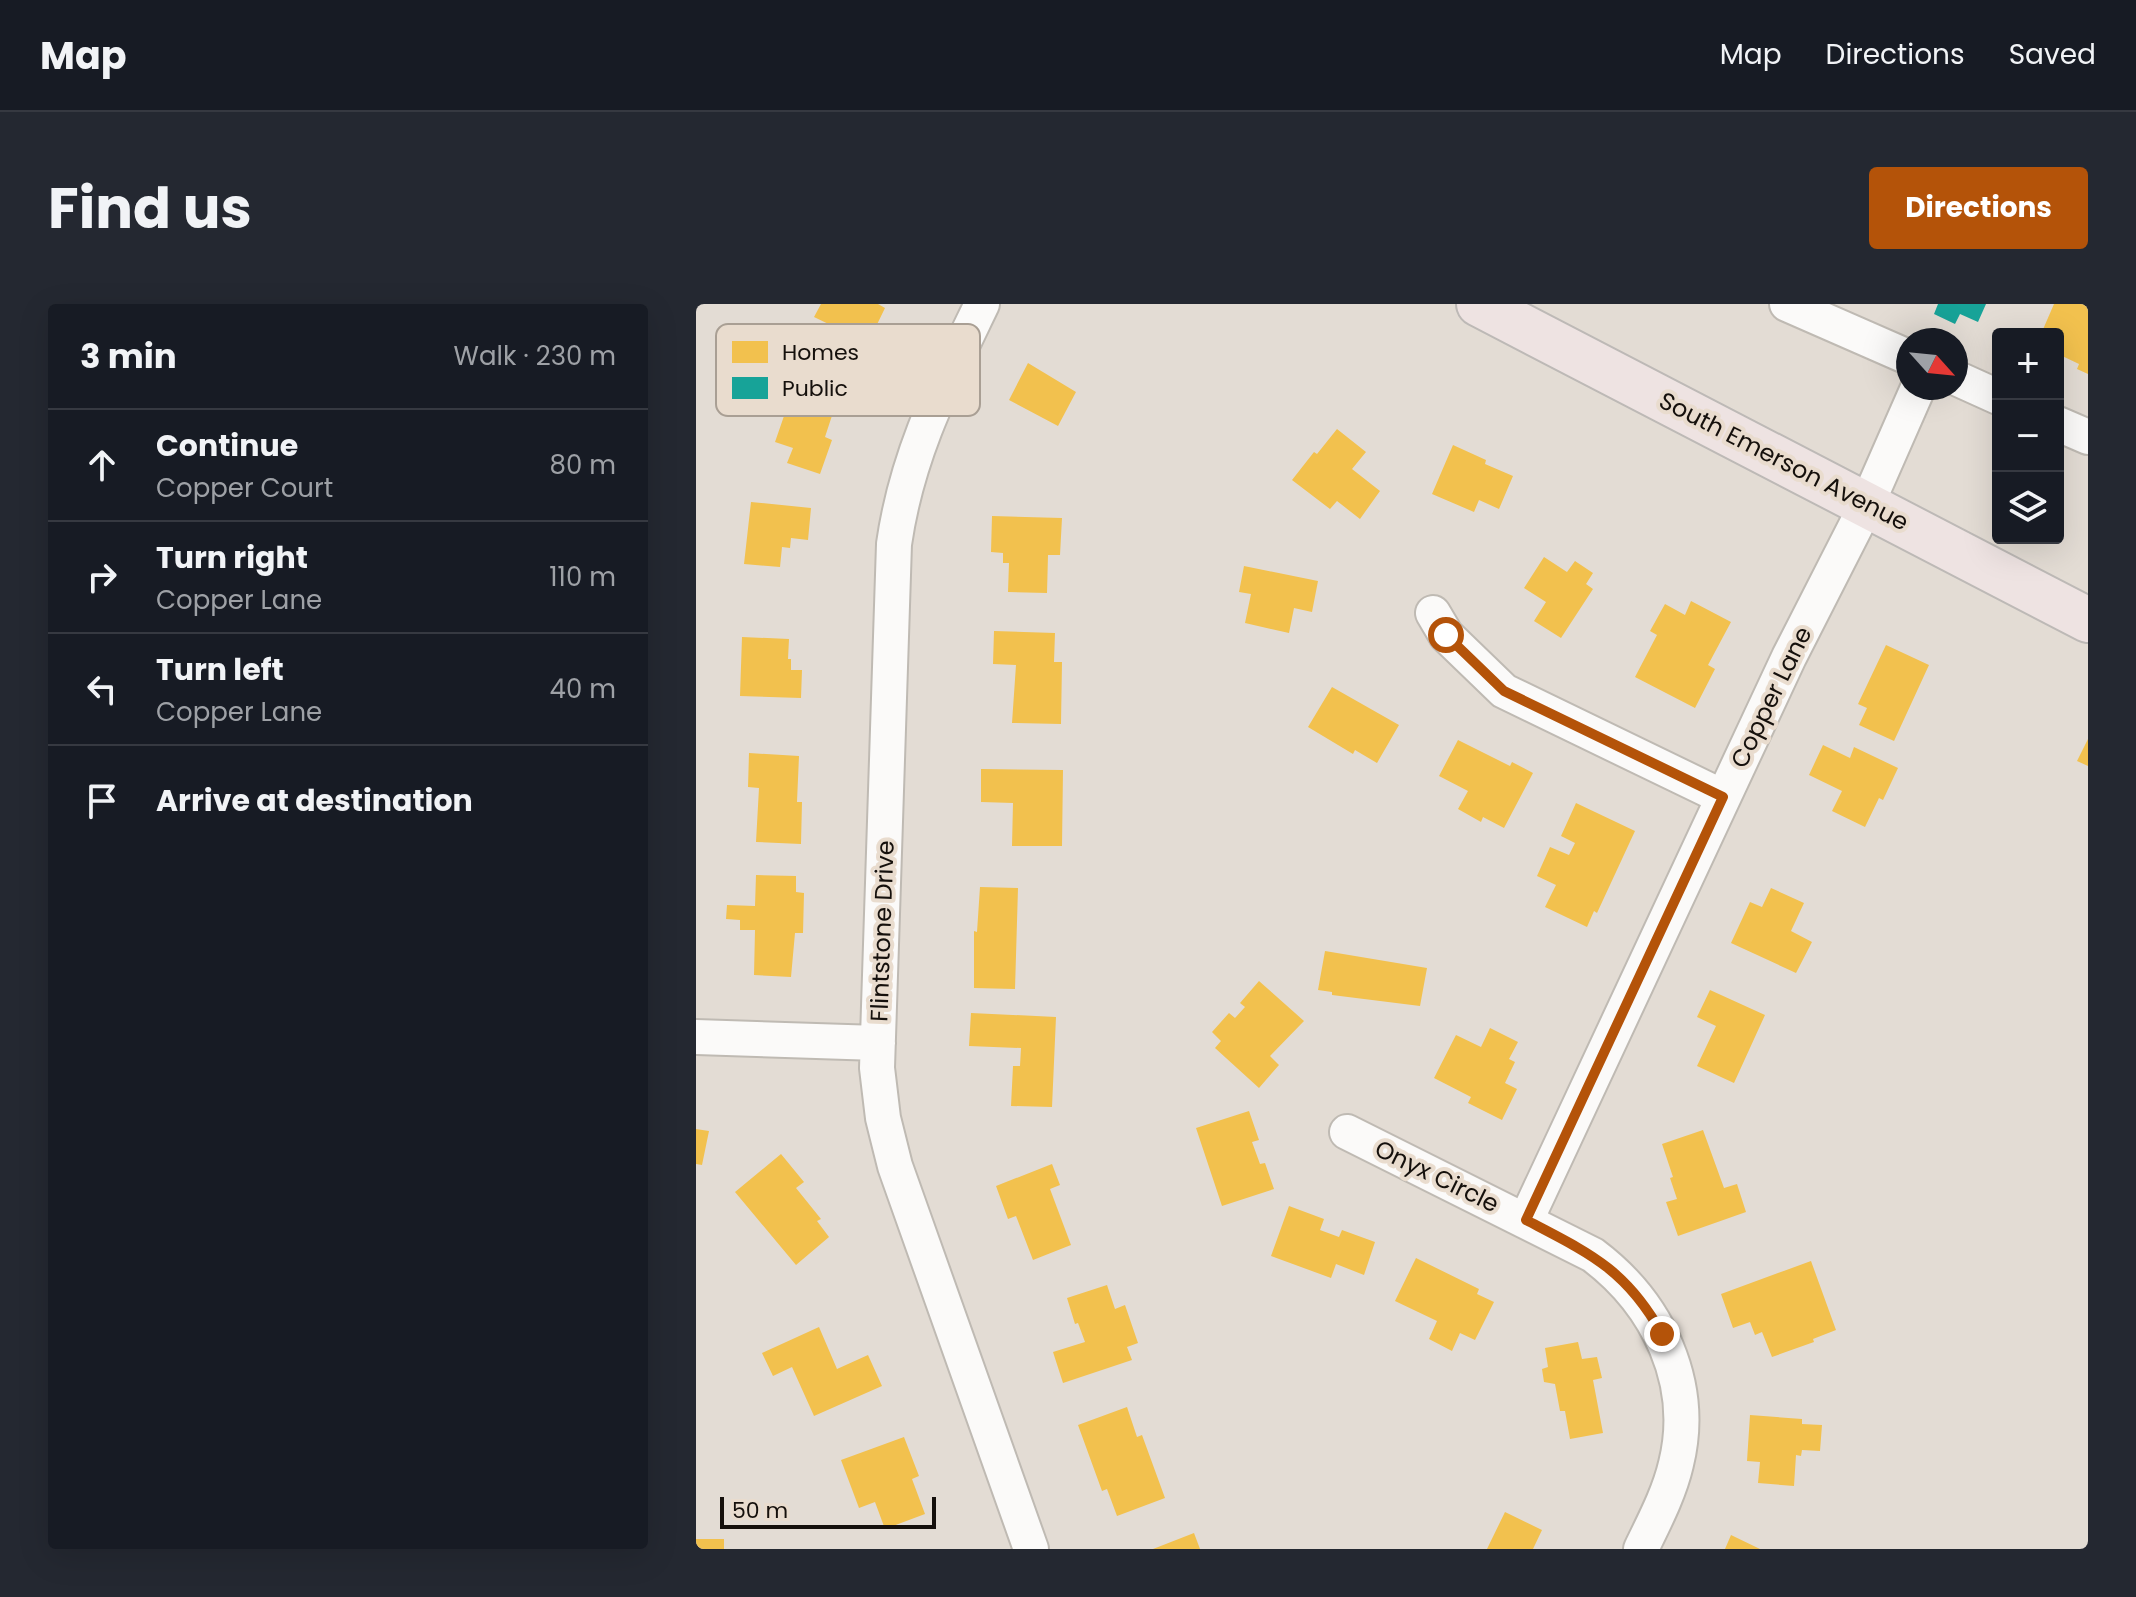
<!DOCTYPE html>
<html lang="en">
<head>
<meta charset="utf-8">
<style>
	body { margin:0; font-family:Poppins,sans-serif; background:#242831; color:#f1f3f6 }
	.controls { position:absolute; right:24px; top:24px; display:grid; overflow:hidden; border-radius:8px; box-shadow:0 8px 32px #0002 }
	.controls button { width:72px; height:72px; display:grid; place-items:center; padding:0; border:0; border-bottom:2px solid #363941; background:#171b24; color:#f1f3f6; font:40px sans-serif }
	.compass { position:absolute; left:1200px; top:24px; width:72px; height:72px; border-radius:50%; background:#171b24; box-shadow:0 8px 32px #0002; rotate:117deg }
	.scale { position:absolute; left:24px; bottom:20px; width:216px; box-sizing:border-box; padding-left:8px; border:4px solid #15100c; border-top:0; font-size:22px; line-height:28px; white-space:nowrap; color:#15100c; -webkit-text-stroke:6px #e9dcce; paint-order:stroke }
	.stop { position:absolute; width:24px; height:24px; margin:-18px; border:6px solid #b45309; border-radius:50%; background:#fff }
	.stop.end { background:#b45309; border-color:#fff; box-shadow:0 2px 8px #0008 }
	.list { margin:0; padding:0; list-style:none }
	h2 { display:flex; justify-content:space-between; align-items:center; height:104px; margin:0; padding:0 32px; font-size:34px }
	h2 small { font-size:26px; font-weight:400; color:#9ea1a6 }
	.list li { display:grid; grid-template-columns:52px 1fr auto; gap:24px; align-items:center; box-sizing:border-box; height:112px; padding:0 32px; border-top:2px solid #363941 }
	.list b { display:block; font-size:30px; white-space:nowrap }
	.list p { margin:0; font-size:26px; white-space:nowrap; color:#9ea1a6 }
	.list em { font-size:26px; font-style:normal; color:#9ea1a6 }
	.icon { flex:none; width:44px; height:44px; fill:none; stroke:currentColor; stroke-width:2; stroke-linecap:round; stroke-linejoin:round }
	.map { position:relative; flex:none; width:1392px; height:1245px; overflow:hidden; border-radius:8px }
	header { display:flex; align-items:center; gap:48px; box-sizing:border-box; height:112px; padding:0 40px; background:#171b24; border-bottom:2px solid #363941 }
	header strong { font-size:38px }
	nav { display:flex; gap:44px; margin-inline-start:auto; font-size:28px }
	.intro { display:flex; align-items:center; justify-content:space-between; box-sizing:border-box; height:192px; padding:0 48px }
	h1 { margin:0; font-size:56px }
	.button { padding:20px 36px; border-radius:8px; background:#b45309; color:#fff; font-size:28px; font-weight:700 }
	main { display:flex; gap:48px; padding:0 48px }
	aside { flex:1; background:#171b24; border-radius:8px; box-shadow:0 8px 32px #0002 }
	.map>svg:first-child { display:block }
	.homes { fill:#f2c14e }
	.public { fill:#17a398 }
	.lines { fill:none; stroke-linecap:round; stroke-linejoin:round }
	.minor-casing { stroke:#bfbab3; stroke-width:38 }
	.primary-casing { stroke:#bdb9b6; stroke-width:48 }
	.minor { stroke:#fbfaf9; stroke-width:34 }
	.primary { stroke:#eee3e2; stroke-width:44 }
	.route { stroke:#b45309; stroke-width:10 }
	.labels { text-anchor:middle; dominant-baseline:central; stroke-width:8; stroke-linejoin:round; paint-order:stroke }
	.street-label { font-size:24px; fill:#15100c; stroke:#e9dcce }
	.key { fill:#e9dcce; stroke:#a99f94; stroke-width:2 }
	.key-label { font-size:22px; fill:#15100c }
</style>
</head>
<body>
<header>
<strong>Map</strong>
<nav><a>Map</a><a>Directions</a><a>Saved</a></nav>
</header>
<div class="intro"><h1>Find us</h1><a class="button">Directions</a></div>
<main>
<aside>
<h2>3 min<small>Walk · 230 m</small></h2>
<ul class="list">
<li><svg class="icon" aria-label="ahead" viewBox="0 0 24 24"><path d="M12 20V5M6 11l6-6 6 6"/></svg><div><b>Continue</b><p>Copper Court</p></div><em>80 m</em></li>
<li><svg class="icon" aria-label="right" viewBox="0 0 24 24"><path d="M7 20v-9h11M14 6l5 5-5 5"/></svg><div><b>Turn right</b><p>Copper Lane</p></div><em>110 m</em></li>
<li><svg class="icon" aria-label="left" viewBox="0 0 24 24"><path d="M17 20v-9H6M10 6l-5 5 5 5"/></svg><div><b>Turn left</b><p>Copper Lane</p></div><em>40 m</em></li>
<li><svg class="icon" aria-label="arrive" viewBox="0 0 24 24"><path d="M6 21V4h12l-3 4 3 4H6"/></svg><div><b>Arrive at destination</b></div></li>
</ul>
</aside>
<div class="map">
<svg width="1392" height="1245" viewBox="0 0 1392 1245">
	<rect width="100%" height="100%" fill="#e3dcd4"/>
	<!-- homes -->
	<path class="homes" d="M125 0H182L189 4 172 39 118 13Z
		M1358 0H1392V70L1381 65 1383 60 1362 50V30H1345Z
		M106 57 149 72 129 133 136 136 124 170 91 159 97 144 79 138 88 112 71 106 82 72 100 78Z
		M332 59 380 88 362 122 313 96Z
		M641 125 670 148 656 165 684 187 664 215 641 197 634 205 596 176 618 148 621 150Z
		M757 141 790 156 789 160 817 172 803 205 783 196 778 208 736 190Z
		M55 198 115 204 112 236 95 234 94 244 86 243 84 263 48 260Z
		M296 212 366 214 364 251H352L351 289 312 288 313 259H307V249L295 248Z
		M848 253 871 268 879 257 897 269 890 280 897 285 865 334 838 317 850 298 828 284Z
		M548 262 622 277 616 308 598 304 593 329 549 319 555 290 543 288Z
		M995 297 1035 318 1012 361 1019 365 999 404 939 373 961 331 954 327 969 300 989 311Z
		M298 327 359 329 358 358H366L365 420 316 419 320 361 297 360Z
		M46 333 93 335 92 355H95V366H106L105 394 44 392Z
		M1190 341 1233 361 1198 437 1163 421 1171 404 1162 400Z
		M636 383 703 421 681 459 659 446 657 450 612 423Z
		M1392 435V462L1381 457Z
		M762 436 814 462 816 458 837 469 808 524 787 513 785 518 762 505 772 487 743 472Z
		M1127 441 1154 454 1158 443 1202 464 1187 496 1183 494 1169 523 1136 507 1146 487 1113 471Z
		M53 449 103 452 101 498H106L105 540 60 538 63 484 52 483Z
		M285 465 367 466 366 542H316L317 499 285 498Z
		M880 499 939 527 901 609 898 607 891 623 849 603 860 581 841 572 854 543 873 551 879 539 865 532Z
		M60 571 100 572V588L108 589 107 629H99L95 673 58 671 59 626H44V616L30 615 31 601 59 602Z
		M284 583 322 584 319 685 278 684V627L281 628Z
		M1075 584 1108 599 1095 627 1116 638 1100 669 1035 639 1054 598 1066 603Z
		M629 647 731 664 724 702 636 691V688L622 686Z
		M563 677 608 717 574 752 583 761 563 784 519 744 525 737 516 728 533 709 539 714 549 703 544 699Z
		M1014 686 1069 711 1038 779 1001 762 1020 722 1001 713Z
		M275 709 360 713 356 803 315 802 317 762H324L325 744 273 742Z
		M794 724 822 738 813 755 819 758 809 779 821 785 806 816 772 799 775 793 738 774 760 731 785 743Z
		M553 807 563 836 556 838 564 860 569 859 578 885 526 902 500 824Z
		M0 825 13 827 6 861 0 860Z
		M1007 826 1028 884 1041 880 1050 908 982 932 970 898 981 895 974 874 977 873 966 840Z
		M85 850 108 878 100 884 125 915 121 917 133 933 100 961 39 888Z
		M356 860 364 881 354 885 375 941 337 956 320 912 312 915 300 882Z
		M593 902 628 915 624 926 643 933 646 926 679 938 668 971 640 960 635 974 575 952Z
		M720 954 783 985 781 990 798 998 779 1036 764 1029 756 1047 733 1035 741 1017 699 997Z
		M1115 957 1140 1026 1117 1035 1118 1038 1076 1053 1066 1028 1059 1031 1054 1018 1037 1024 1025 990Z
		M411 981 419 1005 429 1001 442 1039 431 1043 436 1056 367 1079 357 1048 389 1038 382 1019 379 1020 371 994Z
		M123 1023 141 1065 172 1051 186 1082 118 1112 96 1063 77 1072 66 1049Z
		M882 1038 886 1055 901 1053 906 1074 897 1076 907 1129 874 1135 869 1107H864L859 1080 848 1078 846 1065 852 1063 849 1044Z
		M431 1103 441 1133 446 1131 469 1194 421 1212 411 1185 406 1187 382 1121Z
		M1054 1111 1106 1115V1120L1126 1121 1124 1147 1106 1146 1105 1152 1100 1151 1098 1182 1062 1179 1064 1158 1051 1157Z
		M208 1133 223 1172 216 1175 229 1210 189 1225 179 1198 163 1204 145 1156Z
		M809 1208 846 1226 837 1245H791Z
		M498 1229 504 1245H457Z
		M1035 1231 1064 1245H1029Z
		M0 1235H28V1245H0Z"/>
	<!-- public -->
	<path class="public" d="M1242 0H1290L1282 18 1264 10 1259 20 1238 10Z"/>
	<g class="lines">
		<defs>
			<path id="minor" d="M286 0C247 81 211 150 198 240L181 764 187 814 199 862 335 1245
				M1091 0 1212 53
				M1260 74 1302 93
				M1362 120 1392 133
				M737 309 750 331 808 387 1027 493
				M0 733 182 739
				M651 828 897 951C962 1000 1000 1079 980 1160 973 1190 958 1218 945 1245
				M830 916 1093 353 1171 200 1222 84"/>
			<path id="primary" d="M783 0 1392 316"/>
		</defs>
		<!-- minor casing -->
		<use href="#minor" class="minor-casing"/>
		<!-- primary casing -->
		<use href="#primary" class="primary-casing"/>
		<!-- minor -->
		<use href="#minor" class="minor"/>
		<!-- primary -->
		<use href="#primary" class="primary"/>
	</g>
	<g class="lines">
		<!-- route -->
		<path class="route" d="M750 331 808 387 1027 493 830 916C893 949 930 965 966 1030"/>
	</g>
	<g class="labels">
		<!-- street labels -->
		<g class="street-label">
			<text transform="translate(1088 157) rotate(27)">South Emerson Avenue</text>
			<text transform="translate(1075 393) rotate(-64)">Copper Lane</text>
			<text transform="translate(186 627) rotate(-88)">Flintstone Drive</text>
			<text transform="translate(741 872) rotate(26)">Onyx Circle</text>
		</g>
	</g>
	<!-- legend -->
	<rect x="20" y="20" width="264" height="92" rx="12" class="key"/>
	<rect x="36" y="37" width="36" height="22" fill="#f2c14e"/>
	<rect x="36" y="73" width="36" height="22" fill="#17a398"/>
	<g class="key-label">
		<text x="86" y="56">Homes</text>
		<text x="86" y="92">Public</text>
	</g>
</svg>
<div class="controls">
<button>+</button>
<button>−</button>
<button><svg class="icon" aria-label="layers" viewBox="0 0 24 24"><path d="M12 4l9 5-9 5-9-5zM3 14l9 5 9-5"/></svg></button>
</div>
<svg class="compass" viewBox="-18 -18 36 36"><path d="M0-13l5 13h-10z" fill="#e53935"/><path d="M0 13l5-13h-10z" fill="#9ea1a6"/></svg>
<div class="scale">50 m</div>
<div class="stop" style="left:750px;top:331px"></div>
<div class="stop end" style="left:966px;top:1030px"></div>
</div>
</main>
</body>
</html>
